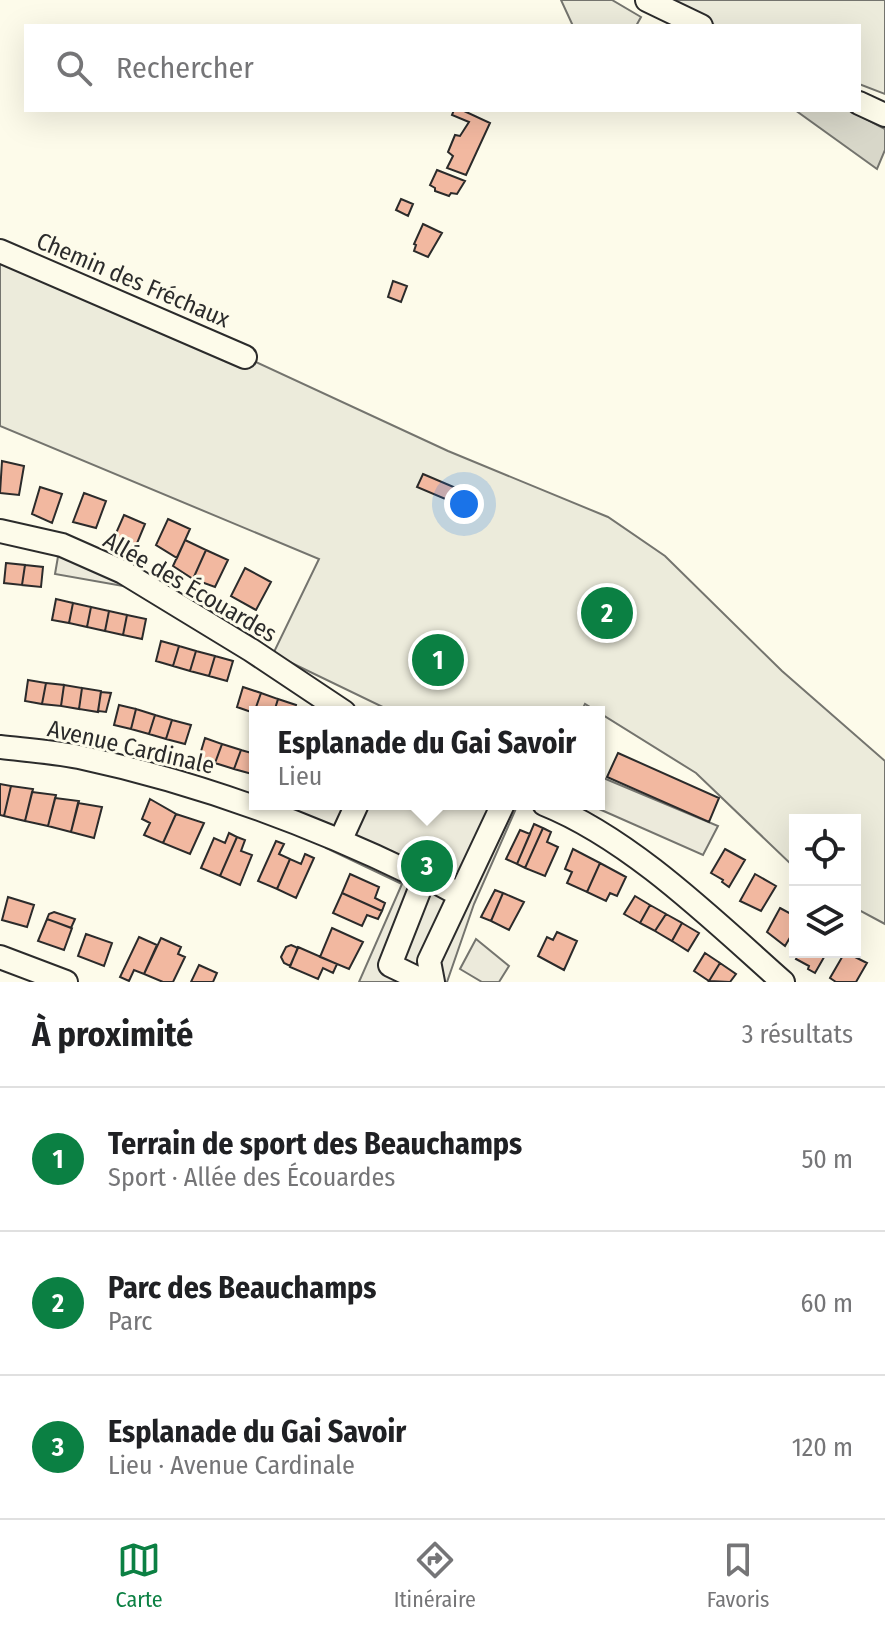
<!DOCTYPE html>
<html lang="fr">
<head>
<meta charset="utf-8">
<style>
	body { margin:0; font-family:"Fira Sans Condensed",sans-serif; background:#f6f6f6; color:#202124 }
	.controls { position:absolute; right:24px; bottom:24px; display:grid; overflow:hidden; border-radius:0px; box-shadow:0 8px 32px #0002 }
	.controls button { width:72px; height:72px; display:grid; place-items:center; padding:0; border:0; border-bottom:2px solid #e0e0e0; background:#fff; color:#202124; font:40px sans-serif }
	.you { position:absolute; left:464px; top:504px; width:28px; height:28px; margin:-20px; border:6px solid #fff; border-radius:50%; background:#1a73e8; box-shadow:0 0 0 12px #1a73e833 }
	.badge { display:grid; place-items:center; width:52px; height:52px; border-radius:50%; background:#0b8043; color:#fff; font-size:26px; font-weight:700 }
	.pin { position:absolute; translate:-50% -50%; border:4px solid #fff; box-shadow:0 2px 8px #0006 }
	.popup { position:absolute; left:249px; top:706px; width:356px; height:104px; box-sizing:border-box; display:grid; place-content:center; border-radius:0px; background:#fff; filter:drop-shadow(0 2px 6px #0005); font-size:26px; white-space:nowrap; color:#757577 }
	.popup b { font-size:30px; color:#202124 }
	.popup::after { content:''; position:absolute; left:50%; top:100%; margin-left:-16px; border:16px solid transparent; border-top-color:#fff }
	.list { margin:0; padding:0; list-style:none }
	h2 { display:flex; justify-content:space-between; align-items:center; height:104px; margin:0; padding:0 32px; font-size:34px }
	h2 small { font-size:26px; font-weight:400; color:#757577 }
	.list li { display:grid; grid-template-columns:52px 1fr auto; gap:24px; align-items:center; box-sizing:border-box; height:144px; padding:0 32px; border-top:2px solid #e0e0e0 }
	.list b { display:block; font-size:30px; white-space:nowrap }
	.list p { margin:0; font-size:26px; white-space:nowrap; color:#757577 }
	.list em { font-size:26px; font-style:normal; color:#757577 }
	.icon { flex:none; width:44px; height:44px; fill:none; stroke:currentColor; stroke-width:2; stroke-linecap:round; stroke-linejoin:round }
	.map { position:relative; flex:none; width:885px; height:982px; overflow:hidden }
	.search { position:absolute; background:#fff; box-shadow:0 8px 32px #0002; left:24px; right:24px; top:24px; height:88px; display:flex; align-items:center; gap:20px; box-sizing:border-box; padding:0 28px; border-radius:0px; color:#757577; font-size:30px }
	.sheet { height:536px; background:#fff }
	nav { display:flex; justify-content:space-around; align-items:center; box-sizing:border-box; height:112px; border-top:2px solid #e0e0e0; background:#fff; font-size:22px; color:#757577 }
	nav a { display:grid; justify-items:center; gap:4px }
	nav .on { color:#0b8043 }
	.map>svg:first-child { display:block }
	.green { fill:#ecebdb; stroke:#74746e; stroke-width:2 }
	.parking { fill:#eceadb; stroke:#74746e; stroke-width:2 }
	.water { fill:#d8d7c9; stroke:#74746e; stroke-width:2 }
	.building { fill:#f2b8a0; stroke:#2b2b2b; stroke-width:2 }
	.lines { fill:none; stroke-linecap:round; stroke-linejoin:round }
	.minor-casing { stroke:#2b2b2b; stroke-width:26 }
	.minor { stroke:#fdfbea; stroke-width:22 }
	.labels { text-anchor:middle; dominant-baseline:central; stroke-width:6; stroke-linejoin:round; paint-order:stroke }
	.street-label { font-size:24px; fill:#2b2b2b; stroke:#fdfbea }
</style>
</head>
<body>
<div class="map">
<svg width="885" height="982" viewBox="0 0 885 982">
	<rect width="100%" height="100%" fill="#fdfbea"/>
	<!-- green -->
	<path class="green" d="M561 0H612L641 17 636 26H573Z
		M668 0H885V94L859 84V26H716Z
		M0 251 245 357 448 451 608 517 665 556 782 671 885 761V924L855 908V820H795V868L696 773 585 704 581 712H393L273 654 319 559 0 426Z"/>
	<!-- parking -->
	<path class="parking" d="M60 545 157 592 55 574Z
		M601 777 718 826 703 855 590 805 599 804Z
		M276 804H328L340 808 342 804H518L474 904 447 982H359L402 884 326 848 330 836Z
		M476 939 509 966 499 982H482L460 969Z"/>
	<!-- water -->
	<path class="water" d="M795 110H849L885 129V150L877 169Z"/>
	<!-- building -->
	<path class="building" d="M454 110H462L490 123 466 175 447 168 453 156 448 152 455 135 460 136 469 122 452 115Z
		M437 170 465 181 457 194 451 193 449 196 435 191V188L430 185Z
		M401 199 413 204 408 216 396 210Z
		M423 224 442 233 428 257 414 251 416 245 414 244Z
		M393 281 407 286 401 302 388 297Z
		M2 461 24 466 19 495 0 493Z
		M423 474 456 488 450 501 417 487Z
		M40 487 62 494 52 523 32 514Z
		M84 493 106 501 96 528 73 522Z
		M124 515 145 524 133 553 125 549 126 546 113 540Z
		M168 519 190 529 177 558 156 545Z
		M185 540 206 550 193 579 173 566Z
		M206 550 228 560 215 587 193 579Z
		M6 563 25 565 22 585 4 583Z
		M25 565 43 567 41 587 22 585Z
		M245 568 271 582 256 610 231 596Z
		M56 599 73 603 69 623 52 620Z
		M73 603 91 607 87 627 69 623Z
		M91 607 109 611 105 631 87 627Z
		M109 611 127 615 123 635 105 631Z
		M127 615 146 619 142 639 123 635Z
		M161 641 179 646 173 666 156 661Z
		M179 646 196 651 190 671 173 666Z
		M196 651 215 656 209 676 190 671Z
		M215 656 233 661 227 681 209 676Z
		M28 680 46 683 42 704 25 701Z
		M46 683 64 685 61 706 42 704Z
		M64 685 82 688 79 709 61 706Z
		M243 687 261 693 254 713 237 707Z
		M82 688 101 691 98 712 79 709Z
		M101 692 111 693 106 712 98 711Z
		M261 693 278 699 274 712 254 713Z
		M278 699 296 705 294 712H274Z
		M119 705 136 709 131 729 114 725Z
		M136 709 155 715 149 734 131 729Z
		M155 715 172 720 166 739 149 734Z
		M172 720 191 725 185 744 166 739Z
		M205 738 222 744 215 763 199 758Z
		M222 744 241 750 234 769 215 763Z
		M241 750 255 754 252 774 234 769Z
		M618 753 719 798 709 822 607 777Z
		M0 784 11 786 4 816 0 815Z
		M11 786 33 789 25 821 4 816Z
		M32 792 56 795 48 826 25 821Z
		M55 798 79 801 71 832 48 826Z
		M150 799 176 814 163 843 144 835 150 823 142 819Z
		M78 803 102 807 94 838 71 832Z
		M176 814 204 823 190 854 163 843Z
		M534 824 543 828 525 868 517 864Z
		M543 828 551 832 547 842 558 847 545 876 525 868Z
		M520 830 530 834 517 864 506 859Z
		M229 833 237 837 220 876 201 868 214 838 225 843Z
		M237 837 245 840 241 851 252 855 240 885 220 876Z
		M276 841 284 844 279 854 290 859 277 889 258 881Z
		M573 849 600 863 587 892 567 883 572 872 565 869Z
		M725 849 745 860 729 887 722 882 723 880 711 873Z
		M305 854 314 858 296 898 277 889 290 859 301 864Z
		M600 863 626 877 617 896 610 893 606 901 587 892Z
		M350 874 379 887 375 898 385 903 382 911 342 893Z
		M755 874 776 886 761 911 740 901Z
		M495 890 503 893 491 921 481 917Z
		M342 893 382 911 378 919 367 915 362 926 333 913Z
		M503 893 524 902 509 930 491 921Z
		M635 896 650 905 640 923 624 914Z
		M8 897 34 905 27 927 2 920Z
		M650 905 666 914 655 931 640 923Z
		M780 908 795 916V929L785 946 767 932Z
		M54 912 75 919 71 928 47 919 49 914Z
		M666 914 682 923 672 941 655 931Z
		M47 919 72 928 64 950 38 941Z
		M682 923 699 933 688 951 672 941Z
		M332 928 363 942 349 969 320 957Z
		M557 932 577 941 564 970 538 956 547 937 553 940Z
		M86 934 112 943 104 966 78 956Z
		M139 937 157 945 144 974 134 970 129 981 120 977Z
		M161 938 181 947 178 954 185 957 173 982H163L144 974Z
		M291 945 298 948 290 966 284 963 281 957 286 947Z
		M298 947 337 964 333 973 323 968 318 979 290 967Z
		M800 952H827L815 973 808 969 809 966 796 959Z
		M845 952 867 963 856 982H836L830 978Z
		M705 953 720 963 709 981 694 971Z
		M720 963 736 974 730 982 709 981Z
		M199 965 217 973 213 982H191Z"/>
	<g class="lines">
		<defs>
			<path id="minor" d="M647 0 701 26
				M859 103 885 115
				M0 251 245 357
				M0 531 62 545 123 572 251 650 344 712
				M0 747C26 750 54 752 79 757 196 782 308 823 415 875L425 876 460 895
				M544 804C631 839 713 920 783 982
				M341 839 357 804
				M0 957 66 982
				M425 982 390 965 425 876
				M433 982 429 961 503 804"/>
		</defs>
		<!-- minor casing -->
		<use href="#minor" class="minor-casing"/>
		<!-- minor -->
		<use href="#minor" class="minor"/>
	</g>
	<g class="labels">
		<!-- street labels -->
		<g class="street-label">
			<text transform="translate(133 280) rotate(23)">Chemin des Fréchaux</text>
			<text transform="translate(190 587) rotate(30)">Allée des Écouardes</text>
			<text transform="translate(131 747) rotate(13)">Avenue Cardinale</text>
		</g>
	</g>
</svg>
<div class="controls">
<button><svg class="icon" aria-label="locate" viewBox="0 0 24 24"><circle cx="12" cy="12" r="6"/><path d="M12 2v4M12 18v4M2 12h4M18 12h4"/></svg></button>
<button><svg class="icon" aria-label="layers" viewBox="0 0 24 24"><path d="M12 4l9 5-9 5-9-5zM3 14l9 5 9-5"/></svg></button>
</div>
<div class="you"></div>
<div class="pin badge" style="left:438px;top:660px">1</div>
<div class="pin badge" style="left:607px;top:613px">2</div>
<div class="pin badge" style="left:427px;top:866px">3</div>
<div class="popup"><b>Esplanade du Gai Savoir</b>Lieu</div>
<div class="search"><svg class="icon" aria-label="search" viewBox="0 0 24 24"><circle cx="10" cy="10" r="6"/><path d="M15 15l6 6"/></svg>Rechercher</div>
</div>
<section class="sheet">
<h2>À proximité<small>3 résultats</small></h2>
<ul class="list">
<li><span class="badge">1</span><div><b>Terrain de sport des Beauchamps</b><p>Sport · Allée des Écouardes</p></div><em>50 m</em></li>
<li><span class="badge">2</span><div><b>Parc des Beauchamps</b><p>Parc</p></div><em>60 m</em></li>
<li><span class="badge">3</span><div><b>Esplanade du Gai Savoir</b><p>Lieu · Avenue Cardinale</p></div><em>120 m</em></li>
</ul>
</section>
<nav>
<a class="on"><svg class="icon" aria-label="map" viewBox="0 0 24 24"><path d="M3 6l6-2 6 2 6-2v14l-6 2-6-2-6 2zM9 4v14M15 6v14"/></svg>Carte</a>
<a><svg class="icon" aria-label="directions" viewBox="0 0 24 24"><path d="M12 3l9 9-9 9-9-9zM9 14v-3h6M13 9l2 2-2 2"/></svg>Itinéraire</a>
<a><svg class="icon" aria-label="saved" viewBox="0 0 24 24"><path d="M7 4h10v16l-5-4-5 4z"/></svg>Favoris</a>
</nav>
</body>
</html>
